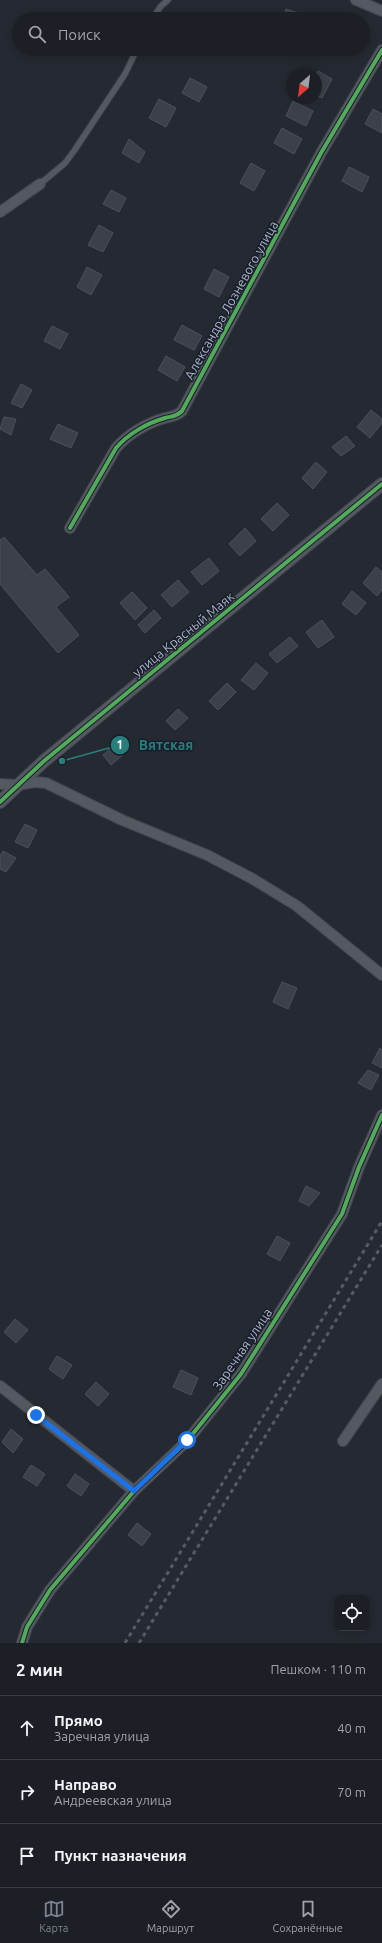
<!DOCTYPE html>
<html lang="ru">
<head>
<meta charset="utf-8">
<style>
	body { margin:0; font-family:Ubuntu,sans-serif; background:#292c32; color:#f1f3f6 }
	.controls { position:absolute; right:12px; bottom:12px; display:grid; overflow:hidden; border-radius:8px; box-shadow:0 2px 10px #0003 }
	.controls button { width:36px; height:36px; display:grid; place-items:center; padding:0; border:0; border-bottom:1px solid #3a3d42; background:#1c1f25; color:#f1f3f6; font:20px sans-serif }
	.compass { position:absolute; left:286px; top:68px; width:36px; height:36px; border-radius:50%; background:#1c1f25; box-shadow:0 2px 10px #0003; rotate:208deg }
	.stop { position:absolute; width:12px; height:12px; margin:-9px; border:3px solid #1a73e8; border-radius:50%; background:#fff }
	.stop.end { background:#1a73e8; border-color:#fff; box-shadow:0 1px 4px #0008 }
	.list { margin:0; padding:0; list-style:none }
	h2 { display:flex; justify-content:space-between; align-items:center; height:52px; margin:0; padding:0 16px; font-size:17px }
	h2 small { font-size:13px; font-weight:400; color:#a0a2a7 }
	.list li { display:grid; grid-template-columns:26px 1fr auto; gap:12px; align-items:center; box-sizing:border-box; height:64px; padding:0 16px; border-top:1px solid #3a3d42 }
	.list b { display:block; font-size:15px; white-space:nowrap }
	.list p { margin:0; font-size:13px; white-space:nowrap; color:#a0a2a7 }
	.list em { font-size:13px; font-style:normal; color:#a0a2a7 }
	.icon { flex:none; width:22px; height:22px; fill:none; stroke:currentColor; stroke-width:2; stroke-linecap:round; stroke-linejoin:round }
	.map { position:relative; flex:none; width:382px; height:1643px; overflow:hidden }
	.search { position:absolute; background:#1c1f25; box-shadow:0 2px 10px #0003; left:12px; right:12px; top:12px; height:44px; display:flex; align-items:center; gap:10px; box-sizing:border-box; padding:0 14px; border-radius:22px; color:#a0a2a7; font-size:15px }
	.sheet { height:244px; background:#1c1f25 }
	nav { display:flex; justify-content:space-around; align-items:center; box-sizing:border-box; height:56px; border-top:1px solid #3a3d42; background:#1c1f25; font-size:11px; color:#a0a2a7 }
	nav a { display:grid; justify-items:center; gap:2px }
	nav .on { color:#7d8391 }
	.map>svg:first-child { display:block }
	.building { fill:#3c4049; stroke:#4c505a }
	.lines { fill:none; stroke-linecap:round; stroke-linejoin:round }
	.service-casing { stroke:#42454c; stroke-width:7 }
	.minor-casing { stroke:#42454c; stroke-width:12 }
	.tertiary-casing { stroke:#42454c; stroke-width:14 }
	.service { stroke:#545860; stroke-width:5 }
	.minor { stroke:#545860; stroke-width:10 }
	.tertiary { stroke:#545860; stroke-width:12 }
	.rail { stroke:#585b63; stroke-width:3; stroke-dasharray:4 4; stroke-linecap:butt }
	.cycleway-casing { stroke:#181e2c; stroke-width:6 }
	.cycleway { stroke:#51ab58; stroke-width:4 }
	.route { stroke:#1a73e8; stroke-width:5 }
	.labels { text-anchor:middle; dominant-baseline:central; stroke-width:3; stroke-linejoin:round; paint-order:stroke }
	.street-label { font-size:13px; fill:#adb3c5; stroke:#181e2c }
	.leader { fill:none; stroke:#277f7b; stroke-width:1.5 }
	.callout-dot { fill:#277f7b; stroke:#181e2c; stroke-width:1.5 }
	.mark-label { font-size:12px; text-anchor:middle; font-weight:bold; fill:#fff }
	.callout-label { font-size:14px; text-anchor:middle; font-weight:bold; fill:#277f7b; stroke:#181e2c; stroke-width:3; stroke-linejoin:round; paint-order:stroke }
</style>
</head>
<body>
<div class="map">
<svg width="382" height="1643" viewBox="0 0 382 1643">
	<rect width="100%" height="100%" fill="#252931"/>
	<!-- building -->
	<path class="building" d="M286 9 305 15 304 19H283Z
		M174 14 183 19H171Z
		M318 71 332 79 322 98 316 95V74Z
		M190 78 207 87 199 102 182 93Z
		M159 99 176 108 166 127 149 118Z
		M293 101 313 111 306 126 286 116Z
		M373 109 382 114V133L365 124Z
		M282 128 302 139 294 154 274 143Z
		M129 139 145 152 139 163 122 153Z
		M251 163 265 171 254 191 240 183Z
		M349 167 369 177 362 192 342 181Z
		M111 190 126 198 119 212 103 204Z
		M99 225 113 233 103 252 88 245Z
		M87 267 102 275 91 295 77 287Z
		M214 269 229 277 219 297 204 289Z
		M182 325 202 336 194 350 174 340Z
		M52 326 68 334 60 349 44 341Z
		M166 356 185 367 177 381 158 370Z
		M21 384 32 390 22 408 11 403Z
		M371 410 382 419V423L370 438 357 427Z
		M4 417 16 419 11 435 0 429Z
		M58 424 78 433 71 448 50 439Z
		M346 436 355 446 341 456 332 447Z
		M316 462 327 472 313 489 302 478Z
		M277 503 289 515 273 531 261 519Z
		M245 528 256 541 240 556 229 544Z
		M4 537 37 575 45 569 69 597 56 607 79 635 58 653 0 584V540Z
		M209 558 219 571 202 585 191 572Z
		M376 567 382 572V590L377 596 363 583Z
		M178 580 189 592 172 607 161 595Z
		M352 591 366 603 356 615 342 604Z
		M132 592 147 608 135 620 120 603Z
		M154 610 161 618 145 633 138 625Z
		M322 620 334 637 318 648 306 632Z
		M290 637 298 646 277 663 269 654Z
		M256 663 268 673 254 690 241 680Z
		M227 683 236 692 218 710 209 701Z
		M178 709 188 718 175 730 166 721Z
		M116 744 125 753 111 765 103 755Z
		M25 824 37 830 28 848 15 842Z
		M3 851 16 858 6 872 0 869V856Z
		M282 982 297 988 288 1009 273 1002Z
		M380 1048 382 1050V1068L372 1063Z
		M368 1070 379 1075 371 1090 358 1083Z
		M306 1186 320 1193 309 1206 299 1201Z
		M277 1236 290 1243 280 1261 267 1254Z
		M15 1319 28 1330 16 1343 4 1332Z
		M57 1356 72 1365 63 1379 49 1369Z
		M181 1370 198 1378 191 1395 173 1387Z
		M96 1382 109 1394 98 1406 85 1394Z
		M11 1429 23 1439 13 1453 2 1442Z
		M31 1465 45 1474 37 1486 23 1477Z
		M75 1474 89 1484 81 1496 67 1486Z
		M137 1523 151 1534 142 1546 128 1535Z"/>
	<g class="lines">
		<defs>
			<path id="service" d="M152 19 161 6 168 0
				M40 184 65 163 74 151 125 74 137 49"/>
			<path id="minor" d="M356 0 382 11
				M0 212 40 184
				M70 528 116 448C128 434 147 423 165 418 172 416 176 417 182 411L321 153 382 50
				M0 784 17 785 35 782 46 783 122 820 207 855 253 879 297 906 382 975
				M0 1386 134 1491
				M343 1441 382 1384
				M22 1643 27 1627 50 1590 134 1491 187 1441 241 1374 342 1214 359 1167 382 1115"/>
			<path id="tertiary" d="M0 802 44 761 382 484"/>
		</defs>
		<!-- service casing -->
		<use href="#service" class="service-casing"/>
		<!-- minor casing -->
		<use href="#minor" class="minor-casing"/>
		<!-- tertiary casing -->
		<use href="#tertiary" class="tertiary-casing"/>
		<!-- service -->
		<use href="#service" class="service"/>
		<!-- minor -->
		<use href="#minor" class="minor"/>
		<!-- tertiary -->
		<use href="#tertiary" class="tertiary"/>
		<!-- rail -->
		<path class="rail" d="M125 1643 382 1221
			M139 1643 382 1245"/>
		<defs>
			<path id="cycleway" d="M70 528 116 448C128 434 147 423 165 418 172 416 176 417 182 411L321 153 382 50
				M0 802 44 761 382 484
				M22 1643 27 1627 50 1590 134 1491 187 1441 241 1374 342 1214 359 1167 382 1115"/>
		</defs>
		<!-- cycleway casing -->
		<use href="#cycleway" class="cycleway-casing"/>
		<!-- cycleway -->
		<use href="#cycleway" class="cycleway"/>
	</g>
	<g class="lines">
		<!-- route -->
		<path class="route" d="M36 1415 134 1491 187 1440"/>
	</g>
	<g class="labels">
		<!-- street labels -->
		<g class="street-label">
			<text transform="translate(231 300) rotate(-61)">Александра Лозневого улица</text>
			<text transform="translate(183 634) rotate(-39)">улица Красный Маяк</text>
			<text transform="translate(242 1349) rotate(-56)">Заречная улица</text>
		</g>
	</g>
	<!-- callouts -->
	<path class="leader" d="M62 761L120 745"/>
	<g class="callout-dot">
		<circle cx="62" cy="761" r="4"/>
		<circle cx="120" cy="745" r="10"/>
	</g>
	<g class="mark-label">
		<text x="120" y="749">1</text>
	</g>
	<g class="callout-label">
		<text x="166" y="750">Вятская</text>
	</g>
</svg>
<div class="controls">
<button><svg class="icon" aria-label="locate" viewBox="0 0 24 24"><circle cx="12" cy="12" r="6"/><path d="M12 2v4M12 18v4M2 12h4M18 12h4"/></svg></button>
</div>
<svg class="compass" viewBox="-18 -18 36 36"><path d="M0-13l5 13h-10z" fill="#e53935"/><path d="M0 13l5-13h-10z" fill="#a0a2a7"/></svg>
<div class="stop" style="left:187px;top:1440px"></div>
<div class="stop end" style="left:36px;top:1415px"></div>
<div class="search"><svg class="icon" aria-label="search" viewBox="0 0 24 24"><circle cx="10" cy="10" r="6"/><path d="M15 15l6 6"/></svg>Поиск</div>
</div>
<section class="sheet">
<h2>2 мин<small>Пешком · 110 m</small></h2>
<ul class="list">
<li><svg class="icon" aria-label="ahead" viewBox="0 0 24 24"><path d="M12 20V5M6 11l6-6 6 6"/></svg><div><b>Прямо</b><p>Заречная улица</p></div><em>40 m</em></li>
<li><svg class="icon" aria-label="right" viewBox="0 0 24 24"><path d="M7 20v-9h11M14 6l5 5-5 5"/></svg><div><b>Направо</b><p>Андреевская улица</p></div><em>70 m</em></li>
<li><svg class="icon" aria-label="arrive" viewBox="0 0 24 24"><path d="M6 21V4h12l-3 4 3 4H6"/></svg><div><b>Пункт назначения</b></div></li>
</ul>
</section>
<nav>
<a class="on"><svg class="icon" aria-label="map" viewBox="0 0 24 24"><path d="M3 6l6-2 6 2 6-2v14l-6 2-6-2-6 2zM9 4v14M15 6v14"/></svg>Карта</a>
<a><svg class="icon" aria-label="directions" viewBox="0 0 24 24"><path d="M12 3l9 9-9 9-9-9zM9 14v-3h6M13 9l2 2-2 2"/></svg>Маршрут</a>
<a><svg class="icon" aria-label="saved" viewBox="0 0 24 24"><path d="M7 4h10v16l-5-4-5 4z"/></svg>Сохранённые</a>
</nav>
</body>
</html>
